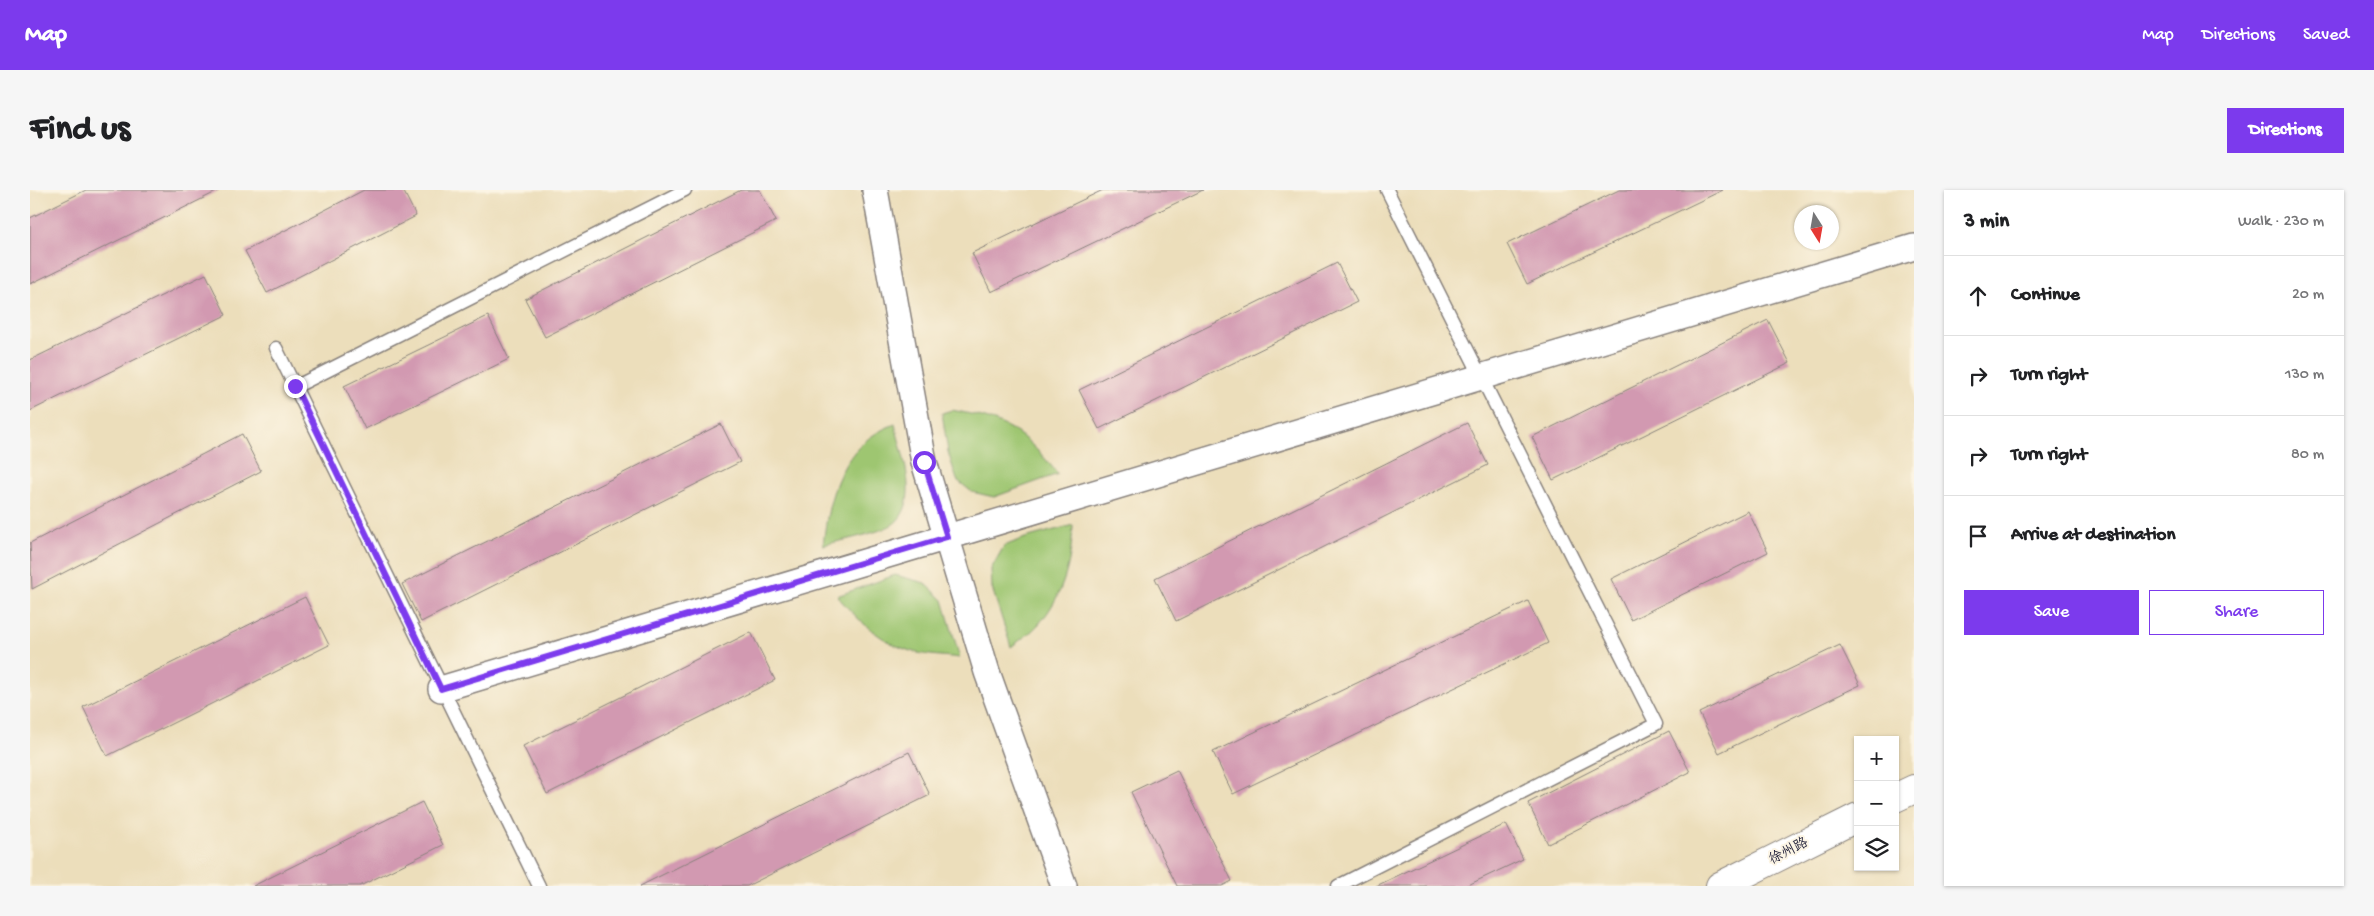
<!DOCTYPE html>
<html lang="en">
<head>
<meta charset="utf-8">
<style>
	body { margin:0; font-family:"Gochi Hand","LXGW WenKai TC",sans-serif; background:#f6f6f6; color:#202124 }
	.controls { position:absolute; right:15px; bottom:15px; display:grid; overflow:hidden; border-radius:0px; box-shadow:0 1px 4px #0004 }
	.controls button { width:45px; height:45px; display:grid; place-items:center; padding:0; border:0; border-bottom:1px solid #e0e0e0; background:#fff; color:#202124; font:25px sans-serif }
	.compass { position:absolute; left:1764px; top:15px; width:45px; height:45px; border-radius:50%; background:#fff; box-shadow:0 1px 4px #0004; rotate:169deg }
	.stop { position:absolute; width:15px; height:15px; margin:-11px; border:4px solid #7c3aed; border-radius:50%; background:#fff }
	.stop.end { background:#7c3aed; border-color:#fff; box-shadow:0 1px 5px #0008 }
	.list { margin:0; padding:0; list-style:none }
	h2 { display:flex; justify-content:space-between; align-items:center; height:65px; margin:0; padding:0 20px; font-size:21px }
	h2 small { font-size:16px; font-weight:400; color:#757577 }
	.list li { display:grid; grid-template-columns:32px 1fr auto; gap:15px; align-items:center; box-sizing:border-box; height:80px; padding:0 20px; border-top:1px solid #e0e0e0 }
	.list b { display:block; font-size:19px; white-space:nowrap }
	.list em { font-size:16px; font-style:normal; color:#757577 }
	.actions { display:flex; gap:10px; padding:15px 20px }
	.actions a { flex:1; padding:11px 0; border:1px solid #7c3aed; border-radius:0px; text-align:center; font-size:18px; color:#7c3aed }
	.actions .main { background:#7c3aed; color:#fff }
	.icon { flex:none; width:28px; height:28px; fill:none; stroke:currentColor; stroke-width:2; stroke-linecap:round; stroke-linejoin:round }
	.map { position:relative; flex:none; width:1884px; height:696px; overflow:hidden; border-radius:0px }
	header { display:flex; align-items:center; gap:30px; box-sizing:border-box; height:70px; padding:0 25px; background:#7c3aed; color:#fff }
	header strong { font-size:24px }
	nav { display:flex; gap:28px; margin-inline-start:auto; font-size:18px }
	.intro { display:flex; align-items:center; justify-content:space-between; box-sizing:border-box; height:120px; padding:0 30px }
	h1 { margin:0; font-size:35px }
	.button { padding:12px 22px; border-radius:0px; background:#7c3aed; color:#fff; font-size:18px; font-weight:700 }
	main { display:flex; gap:30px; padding:0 30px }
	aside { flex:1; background:#fff; border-radius:0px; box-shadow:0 1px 4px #0004 }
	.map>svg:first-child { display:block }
	.green { fill:#9ec671; stroke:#607456 }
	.building { fill:#d299b1 }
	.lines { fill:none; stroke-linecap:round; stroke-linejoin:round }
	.lane-casing { stroke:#87807b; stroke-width:15 }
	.street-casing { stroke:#87807b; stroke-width:28 }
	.secondary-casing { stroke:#87807b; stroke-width:30 }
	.lane { stroke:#fff; stroke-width:12 }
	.street { stroke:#fff; stroke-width:25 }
	.secondary { stroke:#fff; stroke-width:28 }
	.route { stroke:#7c3aed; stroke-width:6 }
	.labels { text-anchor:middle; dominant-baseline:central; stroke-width:4; stroke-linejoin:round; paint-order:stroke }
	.street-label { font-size:14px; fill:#22223b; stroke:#fcf5e5 }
</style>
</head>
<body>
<header>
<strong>Map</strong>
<nav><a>Map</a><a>Directions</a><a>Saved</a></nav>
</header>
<div class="intro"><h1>Find us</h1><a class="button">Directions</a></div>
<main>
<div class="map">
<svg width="1884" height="696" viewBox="0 0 1884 696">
	<rect width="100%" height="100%" fill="#fcf5e5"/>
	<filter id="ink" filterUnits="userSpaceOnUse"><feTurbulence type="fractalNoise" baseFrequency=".02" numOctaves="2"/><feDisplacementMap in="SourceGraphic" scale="10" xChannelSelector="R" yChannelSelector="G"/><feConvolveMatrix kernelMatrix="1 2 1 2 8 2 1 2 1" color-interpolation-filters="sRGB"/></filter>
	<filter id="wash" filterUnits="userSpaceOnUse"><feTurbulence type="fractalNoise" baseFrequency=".0096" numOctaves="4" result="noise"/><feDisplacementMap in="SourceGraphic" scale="20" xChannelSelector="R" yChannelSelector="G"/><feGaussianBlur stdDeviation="1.12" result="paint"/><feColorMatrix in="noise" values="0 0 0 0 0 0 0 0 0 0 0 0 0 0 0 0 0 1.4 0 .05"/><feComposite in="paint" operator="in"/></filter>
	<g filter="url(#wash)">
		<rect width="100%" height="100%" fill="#ecdebb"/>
		<!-- green -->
		<path class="green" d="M922 220C977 231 992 240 1028 284L964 307 942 302 927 290 918 262 912 223Z
			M865 234C871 262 890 307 867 331 857 342 809 351 793 355 799 304 811 254 865 234Z
			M1043 335C1041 373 1034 405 1008 435 1001 443 990 450 981 457L962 398 961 379 974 356 995 348Z
			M865 385 895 393 913 410 930 468C916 466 899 466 884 462 851 453 829 431 807 406Z"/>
		<g id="blocks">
			<!-- building -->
			<path class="building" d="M56 0H190L0 94V28Z
				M334 0H373L386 26 237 103 215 61Z
				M711 0H730L746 31 515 147 495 109Z
				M1073 0H1173L961 102 942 63Z
				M1589 0H1693L1497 94 1477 54Z
				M1307 73 1327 112 1069 239 1049 200Z
				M176 84 196 125 0 221V170Z
				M458 126 479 169 335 239 314 196Z
				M1738 130 1760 173 1523 290 1502 247Z
				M1437 233 1458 275 1146 431 1125 388Z
				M691 234 710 272 391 432 372 394Z
				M212 244 231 281 2 399 0 353Z
				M1718 321 1738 362 1601 430 1581 389Z
				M275 407 299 455 77 566 53 517Z
				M1498 411 1518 453 1203 604 1183 562Z
				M721 442 745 490 517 604 493 556Z
				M1810 455 1830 495 1689 563 1669 523Z
				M1639 541 1660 582 1518 654 1498 613Z
				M879 562 900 605 717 696H610Z
				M1147 580 1202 691 1192 696H1147L1101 602Z
				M392 612 413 655 330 696H223Z
				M1476 634 1493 669 1436 696H1346Z"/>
		</g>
	</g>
	<g filter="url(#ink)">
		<use href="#blocks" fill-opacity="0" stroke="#87807b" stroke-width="1"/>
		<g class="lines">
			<defs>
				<path id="lane" d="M246 158 509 696
					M265 197 655 0
					M1308 696 1626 534 1357 0"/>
				<path id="street" d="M845 0 894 272 957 482 1034 696
					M411 499 1884 57"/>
				<path id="secondary" d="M1865 608 1884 599
					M1690 696 1828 627"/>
			</defs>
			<!-- lane casing -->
			<use href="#lane" class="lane-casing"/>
			<!-- street casing -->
			<use href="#street" class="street-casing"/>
			<!-- secondary casing -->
			<use href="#secondary" class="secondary-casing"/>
			<!-- lane -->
			<use href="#lane" class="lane"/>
			<!-- street -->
			<use href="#street" class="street"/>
			<!-- secondary -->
			<use href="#secondary" class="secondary"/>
		</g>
	</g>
	<g class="lines" filter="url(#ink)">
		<!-- route -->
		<path class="route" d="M265 196 411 499 917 347 894 272"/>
	</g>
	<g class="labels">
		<!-- street labels -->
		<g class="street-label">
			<text transform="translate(1759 662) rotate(-27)">徐州路</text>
		</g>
	</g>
</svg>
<div class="controls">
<button>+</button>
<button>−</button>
<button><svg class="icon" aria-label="layers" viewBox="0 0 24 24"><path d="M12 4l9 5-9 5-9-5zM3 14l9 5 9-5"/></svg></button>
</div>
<svg class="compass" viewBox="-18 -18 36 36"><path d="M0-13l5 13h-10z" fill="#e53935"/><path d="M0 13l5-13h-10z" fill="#757577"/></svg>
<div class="stop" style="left:894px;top:272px"></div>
<div class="stop end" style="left:265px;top:196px"></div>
</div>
<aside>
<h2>3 min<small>Walk · 230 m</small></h2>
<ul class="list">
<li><svg class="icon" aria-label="ahead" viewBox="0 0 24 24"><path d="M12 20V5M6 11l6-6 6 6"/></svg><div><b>Continue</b></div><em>20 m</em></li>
<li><svg class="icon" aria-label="right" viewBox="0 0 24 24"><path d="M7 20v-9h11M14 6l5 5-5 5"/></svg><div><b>Turn right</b></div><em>130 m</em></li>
<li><svg class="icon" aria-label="right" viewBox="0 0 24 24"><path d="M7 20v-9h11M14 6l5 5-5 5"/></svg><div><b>Turn right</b></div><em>80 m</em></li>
<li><svg class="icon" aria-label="arrive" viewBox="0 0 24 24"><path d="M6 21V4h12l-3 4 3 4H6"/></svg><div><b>Arrive at destination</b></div></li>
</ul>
<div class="actions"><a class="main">Save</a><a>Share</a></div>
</aside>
</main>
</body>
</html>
